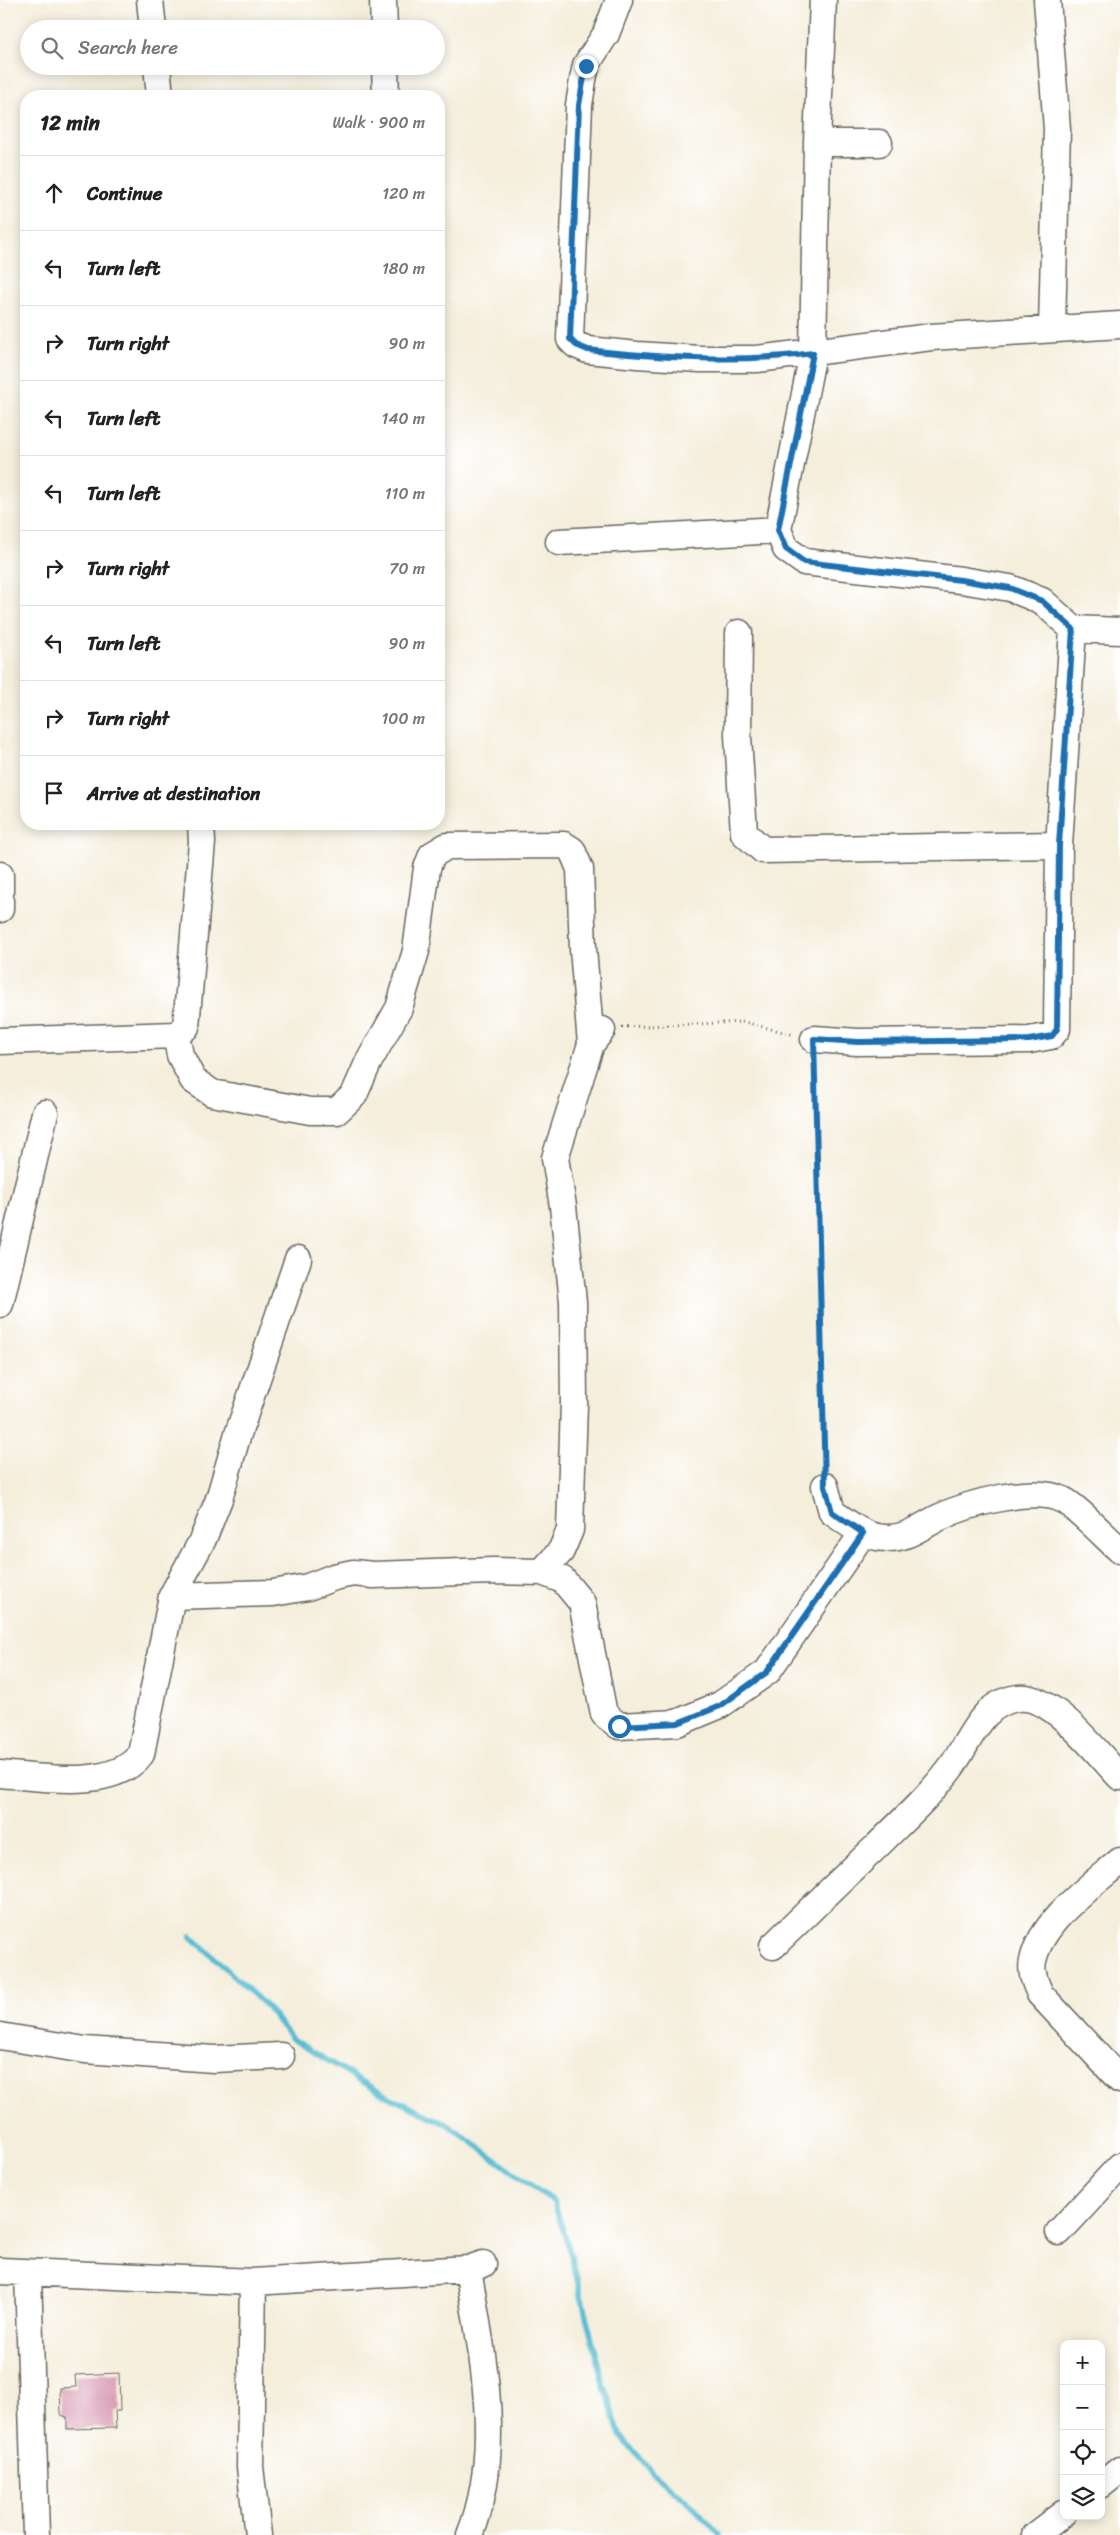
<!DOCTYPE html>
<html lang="en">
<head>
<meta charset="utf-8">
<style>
	body { margin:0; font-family:Sriracha,sans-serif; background:#f2f2f2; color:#222 }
	.controls { position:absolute; right:15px; bottom:15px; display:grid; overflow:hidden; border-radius:10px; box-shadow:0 2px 12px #0003 }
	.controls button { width:45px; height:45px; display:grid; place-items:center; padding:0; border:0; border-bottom:1px solid #e0e0e0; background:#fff; color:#222; font:25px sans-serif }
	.stop { position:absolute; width:15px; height:15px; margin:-11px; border:4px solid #1f6fb2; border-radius:50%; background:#fff }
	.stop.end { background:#1f6fb2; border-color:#fff; box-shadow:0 1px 5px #0008 }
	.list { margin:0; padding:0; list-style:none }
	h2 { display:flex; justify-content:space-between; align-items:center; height:65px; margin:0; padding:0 20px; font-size:21px }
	h2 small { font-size:16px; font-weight:400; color:#767676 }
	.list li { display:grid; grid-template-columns:32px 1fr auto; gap:15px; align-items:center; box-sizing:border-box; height:75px; padding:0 20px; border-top:1px solid #e0e0e0 }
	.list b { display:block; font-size:19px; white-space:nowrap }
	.list em { font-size:16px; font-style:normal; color:#767676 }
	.icon { flex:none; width:28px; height:28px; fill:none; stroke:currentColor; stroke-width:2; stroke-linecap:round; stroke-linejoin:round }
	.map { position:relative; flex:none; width:1120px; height:2535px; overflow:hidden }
	.search { position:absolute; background:#fff; box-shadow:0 2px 12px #0003; left:20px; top:20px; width:425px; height:55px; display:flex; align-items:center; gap:12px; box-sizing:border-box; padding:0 18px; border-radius:28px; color:#767676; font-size:19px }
	.panel { position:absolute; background:#fff; box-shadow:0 2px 12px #0003; left:20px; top:90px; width:425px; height:740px; border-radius:20px }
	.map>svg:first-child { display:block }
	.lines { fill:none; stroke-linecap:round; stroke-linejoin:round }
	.stream { stroke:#55bcd3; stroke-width:5.5 }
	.building { fill:#d590ab }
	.minor-casing { stroke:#68665f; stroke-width:29 }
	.path { stroke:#68665f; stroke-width:3; stroke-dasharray:1 4; stroke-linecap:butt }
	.minor { stroke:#fff; stroke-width:26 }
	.route { stroke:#1f6fb2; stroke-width:6 }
</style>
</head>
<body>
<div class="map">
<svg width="1120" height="2535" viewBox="0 0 1120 2535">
	<rect width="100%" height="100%" fill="#fff"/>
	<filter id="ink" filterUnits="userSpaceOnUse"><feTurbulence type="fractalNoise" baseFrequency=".02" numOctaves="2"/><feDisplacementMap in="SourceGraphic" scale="10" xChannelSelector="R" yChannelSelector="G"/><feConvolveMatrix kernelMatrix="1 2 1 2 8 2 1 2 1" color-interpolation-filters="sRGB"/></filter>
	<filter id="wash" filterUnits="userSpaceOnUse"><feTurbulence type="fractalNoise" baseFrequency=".0096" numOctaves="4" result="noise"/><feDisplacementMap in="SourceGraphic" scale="20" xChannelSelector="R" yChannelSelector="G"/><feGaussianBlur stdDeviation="1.12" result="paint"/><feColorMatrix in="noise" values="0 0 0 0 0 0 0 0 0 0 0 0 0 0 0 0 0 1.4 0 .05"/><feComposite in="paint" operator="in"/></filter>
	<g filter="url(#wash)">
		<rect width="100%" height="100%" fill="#f4eedb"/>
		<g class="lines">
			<!-- stream -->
			<path class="stream" d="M191 1936 267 2007 292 2039 381 2093 450 2126 554 2202 571 2255 602 2380 620 2435 655 2475 691 2505 721 2535"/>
		</g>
		<g id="blocks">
			<!-- building -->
			<path class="building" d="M119 2373 120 2411H115L116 2428 67 2429V2417L61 2415 60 2388 76 2387 75 2375Z"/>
		</g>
	</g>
	<g filter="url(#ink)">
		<use href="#blocks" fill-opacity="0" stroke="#68665f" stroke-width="1"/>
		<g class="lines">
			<defs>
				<path id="minor" d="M150 0 153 29
					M383 0 384 29
					M619 0 606 34 586 65 583 80 579 105 570 339 576 345 588 350 637 355 700 359H757L931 337 1120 325
					M823 0 817 143 813 353 778 530 786 549 804 562 961 580 1010 588 1042 601 1073 629 1120 631
					M1047 0 1057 129 1052 328
					M157 66 160 96
					M385 66 386 96
					M817 143H879
					M559 542 778 530
					M739 633 738 736 744 833 763 850 1059 845
					M0 875V909
					M176 1035 180 1055 193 1080 212 1093 310 1111H337L354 1095 368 1063 399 1008 416 951 427 868 432 855 447 846 564 845 572 850 580 869 583 949 591 1044
					M814 1039 858 1042 1029 1040 1051 1036 1057 1029 1059 845 1073 629
					M0 1041 176 1035 186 1027 202 842 201 824
					M0 1304 45 1113
					M825 1486 832 1512C848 1523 865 1538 886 1538 906 1539 920 1527 938 1518 966 1504 1033 1485 1063 1500 1076 1506 1107 1539 1120 1550
					M542 1572 561 1551 570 1530 574 1403 573 1302 563 1206 555 1158 591 1044 602 1030
					M172 1596 273 1593 308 1587 334 1577 353 1573 373 1575 493 1571 542 1572 563 1580 582 1603 604 1714 619 1726 677 1723 720 1705 767 1672 863 1533
					M0 1774C40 1777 114 1791 141 1754L172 1596 203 1539 219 1499 237 1437 298 1259
					M1120 1861C1091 1886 1041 1921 1033 1961 1030 1973 1036 1984 1040 1994L1120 2080
					M773 1946C807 1913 842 1879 877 1846 903 1820 930 1796 952 1766 971 1739 981 1703 1018 1698 1053 1694 1097 1753 1120 1777
					M0 2036 85 2050 214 2059 281 2056
					M1059 2232 1120 2166
					M468 2269C482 2355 504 2450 470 2535
					M0 2271 253 2282 468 2269 483 2264
					M28 2273 36 2535
					M253 2282 250 2467 258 2535
					M1101 2485 1120 2470
					M1035 2535 1064 2513"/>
			</defs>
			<!-- minor casing -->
			<use href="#minor" class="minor-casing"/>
			<!-- path -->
			<path class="path" d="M622 1027 744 1022 794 1035
				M815 1060 825 1466"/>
			<!-- minor -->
			<use href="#minor" class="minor"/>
		</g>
	</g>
	<g class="lines" filter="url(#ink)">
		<!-- route -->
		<path class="route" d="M586 66 579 105 570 339 576 345 588 350C663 358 738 363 813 353L778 530 786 549 804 562 961 580 1010 588 1042 601 1073 629 1059 845 1057 1029 1052 1036 1029 1040 858 1042 814 1039 825 1486 832 1512 863 1533 767 1672 720 1706 678 1723 619 1726"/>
	</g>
</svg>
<div class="controls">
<button>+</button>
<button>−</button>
<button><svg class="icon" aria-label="locate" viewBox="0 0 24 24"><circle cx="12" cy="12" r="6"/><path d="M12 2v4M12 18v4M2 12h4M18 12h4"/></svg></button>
<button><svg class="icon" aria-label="layers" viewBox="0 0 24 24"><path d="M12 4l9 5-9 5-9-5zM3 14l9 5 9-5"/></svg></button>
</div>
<div class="stop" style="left:619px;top:1726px"></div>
<div class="stop end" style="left:586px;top:66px"></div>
<div class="search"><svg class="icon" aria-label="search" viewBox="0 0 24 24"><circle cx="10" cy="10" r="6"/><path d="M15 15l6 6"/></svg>Search here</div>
<section class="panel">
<h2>12 min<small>Walk · 900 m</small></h2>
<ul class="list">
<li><svg class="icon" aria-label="ahead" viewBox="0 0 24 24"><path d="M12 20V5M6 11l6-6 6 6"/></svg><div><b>Continue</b></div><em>120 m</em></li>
<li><svg class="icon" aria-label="left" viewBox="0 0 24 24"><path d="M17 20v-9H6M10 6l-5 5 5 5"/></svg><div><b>Turn left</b></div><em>180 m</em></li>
<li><svg class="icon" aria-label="right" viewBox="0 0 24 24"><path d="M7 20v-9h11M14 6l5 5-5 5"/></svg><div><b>Turn right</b></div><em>90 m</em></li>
<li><svg class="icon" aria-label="left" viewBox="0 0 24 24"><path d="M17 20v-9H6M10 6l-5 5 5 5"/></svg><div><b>Turn left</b></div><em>140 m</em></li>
<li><svg class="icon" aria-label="left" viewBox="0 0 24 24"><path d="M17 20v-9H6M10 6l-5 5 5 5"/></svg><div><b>Turn left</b></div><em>110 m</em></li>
<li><svg class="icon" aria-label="right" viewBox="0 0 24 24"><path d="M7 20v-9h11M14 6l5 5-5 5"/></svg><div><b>Turn right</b></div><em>70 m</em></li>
<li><svg class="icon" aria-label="left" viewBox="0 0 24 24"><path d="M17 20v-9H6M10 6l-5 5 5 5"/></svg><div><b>Turn left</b></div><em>90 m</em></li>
<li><svg class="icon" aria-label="right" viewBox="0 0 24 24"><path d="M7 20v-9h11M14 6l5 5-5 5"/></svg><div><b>Turn right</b></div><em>100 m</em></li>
<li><svg class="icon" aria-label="arrive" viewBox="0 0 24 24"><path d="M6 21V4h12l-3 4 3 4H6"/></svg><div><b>Arrive at destination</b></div></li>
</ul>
</section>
</div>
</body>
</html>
